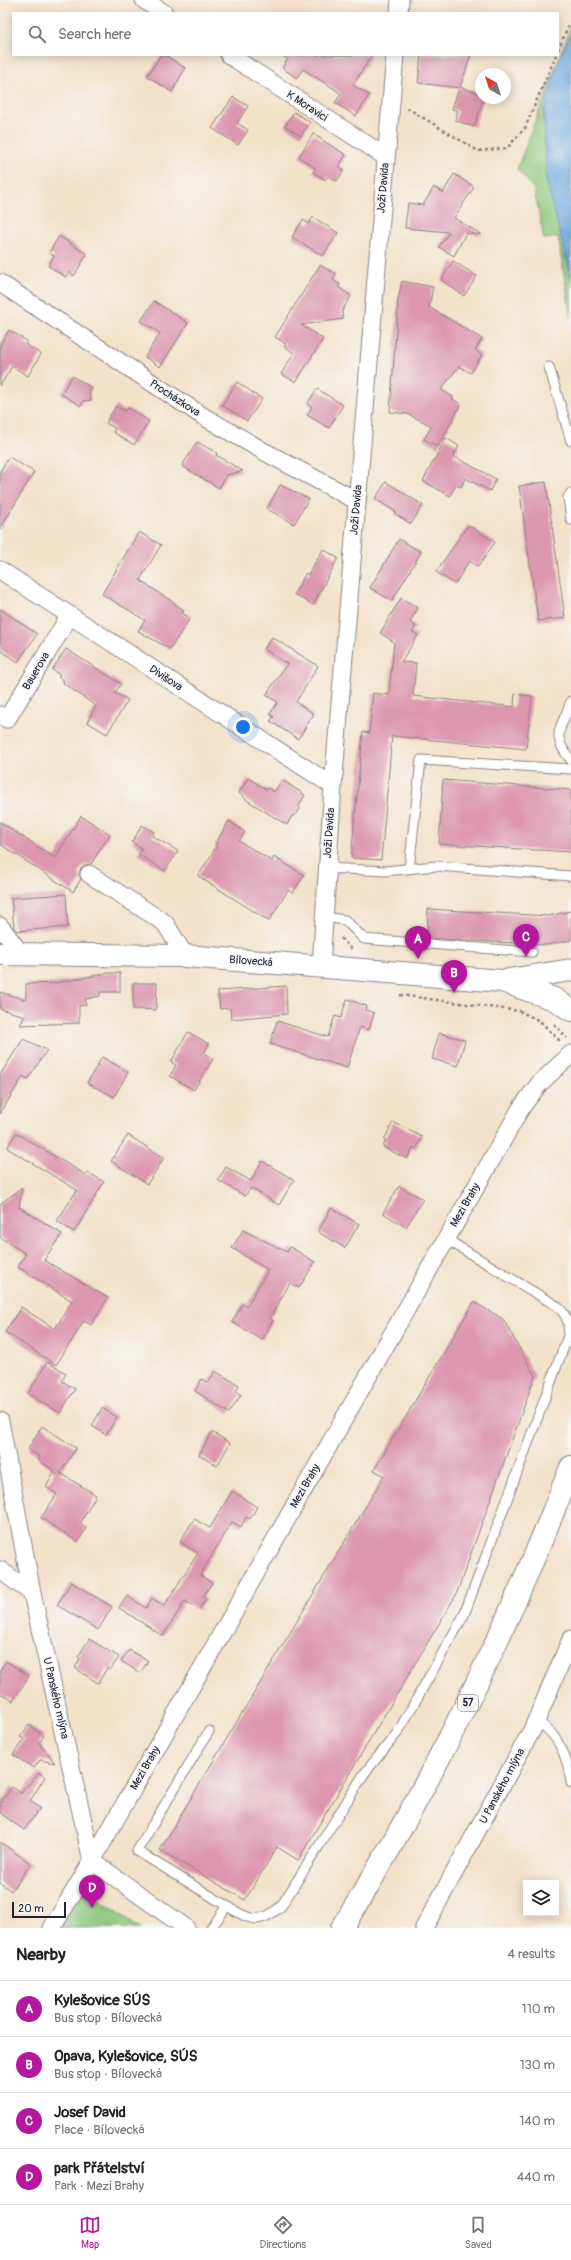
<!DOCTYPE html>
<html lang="en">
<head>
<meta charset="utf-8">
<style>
	body { margin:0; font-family:Pangolin,sans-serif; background:#f6f6f6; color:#202124 }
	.controls { position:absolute; right:12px; bottom:12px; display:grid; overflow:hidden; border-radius:0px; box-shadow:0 2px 10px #0003 }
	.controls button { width:36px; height:36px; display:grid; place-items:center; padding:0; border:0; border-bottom:1px solid #e0e0e0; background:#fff; color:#202124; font:20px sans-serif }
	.compass { position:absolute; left:475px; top:68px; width:36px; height:36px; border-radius:50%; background:#fff; box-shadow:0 2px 10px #0003; rotate:321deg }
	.scale { position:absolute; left:12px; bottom:10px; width:54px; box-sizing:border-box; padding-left:4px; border:2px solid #22223b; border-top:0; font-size:11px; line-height:14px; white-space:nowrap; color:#22223b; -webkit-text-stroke:3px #f6f6f2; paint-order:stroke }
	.you { position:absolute; left:243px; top:727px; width:14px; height:14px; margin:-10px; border:3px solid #fff; border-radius:50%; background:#1a73e8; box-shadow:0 0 0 6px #1a73e833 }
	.badge { display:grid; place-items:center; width:26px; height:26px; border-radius:50%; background:#b5179e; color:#fff; font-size:13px; font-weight:700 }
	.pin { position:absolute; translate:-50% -33px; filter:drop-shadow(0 1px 2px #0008) }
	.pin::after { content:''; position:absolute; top:21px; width:14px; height:12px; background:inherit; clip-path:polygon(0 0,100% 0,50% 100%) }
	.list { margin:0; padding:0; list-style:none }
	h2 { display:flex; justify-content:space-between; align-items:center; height:52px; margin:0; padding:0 16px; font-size:17px }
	h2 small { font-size:13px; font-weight:400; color:#757577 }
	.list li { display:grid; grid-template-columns:26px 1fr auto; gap:12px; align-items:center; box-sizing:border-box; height:56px; padding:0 16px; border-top:1px solid #e0e0e0 }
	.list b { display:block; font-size:15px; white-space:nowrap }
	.list p { margin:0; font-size:13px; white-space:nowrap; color:#757577 }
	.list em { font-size:13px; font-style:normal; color:#757577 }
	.icon { flex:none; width:22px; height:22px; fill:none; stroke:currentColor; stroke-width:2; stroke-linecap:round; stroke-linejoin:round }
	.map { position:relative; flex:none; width:571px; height:1928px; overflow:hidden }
	.search { position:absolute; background:#fff; box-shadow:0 2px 10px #0003; left:12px; right:12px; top:12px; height:44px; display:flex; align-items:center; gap:10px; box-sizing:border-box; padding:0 14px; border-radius:0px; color:#757577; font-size:15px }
	.sheet { height:276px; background:#fff }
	nav { display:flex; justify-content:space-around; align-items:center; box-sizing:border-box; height:56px; border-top:1px solid #e0e0e0; background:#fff; font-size:11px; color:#757577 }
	nav a { display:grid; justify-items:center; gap:2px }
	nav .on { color:#b5179e }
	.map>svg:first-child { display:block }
	.green { fill:#8bc67b; stroke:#56745b }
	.water { fill:#6ba5db; stroke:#46648b }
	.building { fill:#dc97af }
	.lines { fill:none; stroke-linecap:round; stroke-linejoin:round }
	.lane-casing { stroke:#8a8282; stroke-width:11 }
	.street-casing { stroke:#8a8282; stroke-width:19 }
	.secondary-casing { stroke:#8a8282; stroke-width:24 }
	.primary-casing { stroke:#8a8282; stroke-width:24 }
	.path { stroke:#8a8282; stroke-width:2.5; stroke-dasharray:3 3; stroke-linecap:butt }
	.lane { stroke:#fff; stroke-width:9 }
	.street { stroke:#fff; stroke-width:17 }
	.secondary { stroke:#fff; stroke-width:22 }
	.primary { stroke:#fff; stroke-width:22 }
	.labels { text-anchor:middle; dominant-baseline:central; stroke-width:3; stroke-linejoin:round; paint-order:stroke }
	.shield { fill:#f6f6f2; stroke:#626272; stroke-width:1 }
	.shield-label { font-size:10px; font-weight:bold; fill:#22223b }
	.street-label { font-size:11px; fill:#22223b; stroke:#f6f6f2 }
</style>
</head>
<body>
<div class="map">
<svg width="571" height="1928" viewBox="0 0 571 1928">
	<rect width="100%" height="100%" fill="#f6f6f2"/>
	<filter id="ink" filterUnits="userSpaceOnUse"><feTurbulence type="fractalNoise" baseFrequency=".025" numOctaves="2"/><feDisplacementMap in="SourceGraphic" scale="8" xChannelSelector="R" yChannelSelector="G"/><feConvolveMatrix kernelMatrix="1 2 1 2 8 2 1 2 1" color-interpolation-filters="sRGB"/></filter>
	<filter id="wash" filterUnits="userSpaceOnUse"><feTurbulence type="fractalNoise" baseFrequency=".012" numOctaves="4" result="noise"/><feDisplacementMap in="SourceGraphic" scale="16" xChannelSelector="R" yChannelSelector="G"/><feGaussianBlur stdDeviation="0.9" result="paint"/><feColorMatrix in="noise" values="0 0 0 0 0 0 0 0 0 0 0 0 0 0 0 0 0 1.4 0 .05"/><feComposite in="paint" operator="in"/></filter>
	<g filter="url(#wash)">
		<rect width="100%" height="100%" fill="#f3e2ca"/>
		<!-- green -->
		<path class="green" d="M571 26V34L558 61 544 111 546 179 571 276V318L558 237 544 239 534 189 517 169Z
			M84 1889 140 1928H60Z"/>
		<!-- water -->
		<path class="water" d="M571 34V276L546 179 544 111 558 61Z"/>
		<g id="blocks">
			<!-- building -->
			<path class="building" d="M161 55H165L185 68 172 92 147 76Z
				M281 55H372L353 85 369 95 356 116 335 103 341 94 336 90 303 69 297 78 282 68 288 59Z
				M421 55H471L460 87 481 94V98H484L474 127 455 120 458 111 452 109 459 88 418 83Z
				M233 97 248 106 237 123 248 130 238 145 212 128Z
				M294 112 310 122 301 136 285 126Z
				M313 134 346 155 339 166 344 170 337 181 328 176 325 180 313 172 315 168 299 157Z
				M454 174 474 187 454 218 482 235 466 233 454 256 439 247 449 232 405 228 408 203 423 205 434 187 443 193Z
				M313 217 338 233 323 256 292 237 303 220 309 224Z
				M59 236 87 254 74 276 69 272 66 277 48 266 54 256 49 253Z
				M453 261 477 276 464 296 441 280Z
				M320 265 336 274 333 280 340 285 338 287 351 296 342 311 343 319 301 325 323 339 296 382 281 374 294 353 284 346 286 344 275 337Z
				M402 281 433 287 429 307 482 339 475 350 482 355 471 373 459 366 441 390 453 397 452 399 461 404 438 447 424 439 432 426 408 414 390 412 398 305H397Z
				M154 301 188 323 160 367 145 357 160 333 141 321Z
				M9 330 27 341 25 344 41 354 28 376 12 366 0 386V345Z
				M72 376 92 388 89 393 91 400 83 401 81 406 61 394Z
				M237 382 262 399 247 421 222 405Z
				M317 389 343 405 329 428 307 415 312 407 307 404Z
				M116 406 125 411 128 408 149 421 134 445 113 432 115 428 106 423Z
				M446 438 459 446 453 456 496 479 490 491 465 478 461 487 456 485 450 496 423 481Z
				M197 442 217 453 216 455 243 471 227 475 219 488 182 466Z
				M9 457 34 472 0 529V471Z
				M386 482 423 505 411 524 395 514 396 512 375 499Z
				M546 482 565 618 538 621 519 486Z
				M280 485 309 499 294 524 267 509Z
				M468 525 495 542 478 567 469 561 455 584 436 572Z
				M139 532 161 545 140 580 184 610 182 613 190 618 170 649 138 631 145 620 102 594Z
				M399 539 421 552 392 601 370 588Z
				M323 549 338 558 313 605 294 594 306 573 308 575Z
				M401 598 418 608 410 622 416 626 412 632 418 635 401 662 416 663 413 696 514 707 515 694 532 696 526 749 392 736 381 860 351 858 363 732 369 733 373 693 389 695 394 642 380 633Z
				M0 609 37 634 18 662 0 650Z
				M272 637 318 666 296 702 314 714 298 739 270 721 274 717 270 714 278 702 266 695 287 664 264 649Z
				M66 649 121 684 115 693 128 700 107 734 87 722 96 706 63 683 64 681 58 677 60 675 52 670Z
				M248 778 267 790 268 788 274 792 282 780 305 795 299 806 300 809 296 815 292 816 287 825 248 801 239 793Z
				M443 780 571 790V852L439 844Z
				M81 816 110 834 91 864 85 865 81 868 79 874 81 879 73 892 0 844V822L55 858Z
				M229 821 245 832 239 841 272 861 274 857 304 875 293 893 288 890 269 921 198 876 217 846 215 845Z
				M142 825 154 832 152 836 178 851 165 871 138 854 142 849 132 842Z
				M66 894 68 927 17 931 14 928 11 898Z
				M428 909 548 916 571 911V940L547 945 427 938Z
				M109 973H120V992H100V996L85 999 86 1005 79 1006V1023L20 1025 25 1016 0 1009V992L26 1000V984L55 983Z
				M133 983H157L156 1010 133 1009Z
				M286 986 287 1014 231 1019 230 1008 220 1009 218 991Z
				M347 999 367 1006 366 1010 374 1013 369 1030 360 1027 347 1068 270 1044 277 1021 328 1037 335 1016 341 1018Z
				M188 1032 209 1044 204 1053 213 1059 194 1090 170 1076 176 1065 171 1062Z
				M439 1033 465 1040 458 1066 432 1059Z
				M23 1039 47 1050 28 1079 23 1076 0 1114V1075Z
				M102 1057 128 1072 114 1097 87 1083Z
				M393 1122 422 1137 416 1149 413 1147 407 1159 383 1147 386 1140H384Z
				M16 1133 86 1175 88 1172 104 1182 74 1232 57 1221 77 1190 7 1148Z
				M128 1135 164 1158 147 1184 111 1161Z
				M262 1161 294 1180 279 1205 251 1188 245 1196 218 1180 226 1167 251 1181Z
				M399 1186 423 1199 406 1227 383 1213Z
				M22 1188 19 1207 62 1234 44 1260 108 1298 91 1325 84 1321 56 1365 5 1332 21 1307 55 1329 72 1301 18 1267 26 1254 0 1237V1204Z
				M331 1208 359 1224 345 1248 318 1232Z
				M243 1230 287 1252 290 1247 315 1262 299 1288 290 1283 270 1318 273 1320 262 1340 232 1322 243 1303 247 1306 268 1270 232 1248Z
				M474 1302 503 1319 535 1376 456 1595 298 1860 277 1847 245 1900 160 1850 384 1476 374 1470Z
				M47 1362 66 1373 62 1381 75 1389 60 1413 28 1394Z
				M215 1371 239 1385 236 1391 241 1395 229 1413 195 1391 202 1379 208 1383Z
				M102 1408 117 1417 106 1435 92 1426Z
				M42 1426 76 1448 60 1473 96 1495 80 1524 86 1528 78 1542 41 1518 57 1494 46 1487 55 1471 38 1460 40 1457 28 1449Z
				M212 1432 230 1443 217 1466 199 1455Z
				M232 1491 257 1507 250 1519 246 1517 241 1527 232 1522 200 1575 212 1583 203 1596 206 1598 199 1610 185 1601 163 1636 119 1608 127 1596 146 1608 152 1598 164 1606 198 1553 180 1542 194 1519 210 1528Z
				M71 1582 112 1607 98 1630 57 1605Z
				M89 1639 119 1657 110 1670 107 1668 98 1683 75 1668 80 1659 78 1657Z
				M129 1650 148 1661 140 1673 121 1661Z
				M6 1661 29 1676 13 1701 0 1693V1671Z
				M29 1725 44 1736 39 1743 55 1763 40 1760 34 1768 13 1755 24 1739 20 1737Z
				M39 1773 45 1777 30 1801 40 1808 24 1830 0 1813V1803L12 1787 21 1793Z
				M0 1842 31 1864 11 1891 0 1883Z"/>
		</g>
	</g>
	<g filter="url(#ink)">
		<use href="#blocks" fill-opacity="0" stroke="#8a8282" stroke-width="1"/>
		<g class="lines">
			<defs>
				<path id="lane" d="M549 367 571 441
					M571 493 568 497 571 520
					M571 701C562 729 549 734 571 760
					M326 868 385 871 436 866 571 876
					M409 869 421 760 571 769
					M324 917 345 920 364 939 532 952
					M536 1721C558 1733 568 1758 571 1783
					M209 1731 137 1851 227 1906 211 1928
					M227 1906C250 1920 260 1926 282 1905L364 1774 398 1732 464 1615 568 1336C570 1323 567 1315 557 1306L446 1239"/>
				<path id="street" d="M144 0 164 13
					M399 13 400 0
					M229 55 386 157
					M0 283 201 415 265 452 357 501
					M0 570 333 786
					M0 715 7 719 70 615
					M89 874 165 923 185 956
					M0 926 21 954
					M321 966 333 786 395 55
					M0 1421 32 1593 92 1861 186 1928
					M0 1570 32 1593
					M52 1928 92 1861 521 1108 539 1084 571 1054
					M424 1928 533 1728 571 1639"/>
				<path id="secondary" d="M0 954 185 956 502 981 554 999 571 1010
					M509 980 571 970"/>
				<path id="primary" d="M342 1928C433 1782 508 1628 571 1467"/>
			</defs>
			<!-- lane casing -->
			<use href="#lane" class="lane-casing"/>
			<!-- street casing -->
			<use href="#street" class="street-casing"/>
			<!-- secondary casing -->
			<use href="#secondary" class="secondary-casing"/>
			<!-- primary casing -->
			<use href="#primary" class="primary-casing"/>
			<!-- path -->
			<path class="path" d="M558 50 571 20
				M407 108 478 151 507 148 525 128 556 55
				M341 938 351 949
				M400 995 519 1011 540 1021 560 1041
				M554 1024 567 1038"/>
			<!-- lane -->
			<use href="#lane" class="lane"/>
			<!-- street -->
			<use href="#street" class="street"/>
			<!-- secondary -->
			<use href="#secondary" class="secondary"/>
			<!-- primary -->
			<use href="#primary" class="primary"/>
		</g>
	</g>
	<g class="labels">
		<!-- shield labels -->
		<rect class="shield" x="458" y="1695" width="20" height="16" rx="3"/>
		<g class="shield-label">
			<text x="468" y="1703">57</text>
		</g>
		<!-- street labels -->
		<g class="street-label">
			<text transform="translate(307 106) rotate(33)">K Moravici</text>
			<text transform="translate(383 188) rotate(-85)">Joži Davida</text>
			<text transform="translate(175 398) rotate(33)">Procházkova</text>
			<text transform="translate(356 510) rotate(-85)">Joži Davida</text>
			<text transform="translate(36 671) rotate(-59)">Bauerova</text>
			<text transform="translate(166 678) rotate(33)">Divišova</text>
			<text transform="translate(329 833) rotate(-86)">Joži Davida</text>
			<text transform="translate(251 961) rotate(4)">Bílovecká</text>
			<text transform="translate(465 1205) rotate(-60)">Mezi Brahy</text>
			<text transform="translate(305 1486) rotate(-60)">Mezi Brahy</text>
			<text transform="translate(56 1698) rotate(77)">U Panského mlýna</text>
			<text transform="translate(145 1768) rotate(-60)">Mezi Brahy</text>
			<text transform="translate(502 1786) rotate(-62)">U Panského mlýna</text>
		</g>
	</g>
</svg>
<div class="controls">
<button><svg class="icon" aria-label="layers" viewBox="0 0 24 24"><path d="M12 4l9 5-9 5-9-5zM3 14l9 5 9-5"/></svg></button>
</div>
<svg class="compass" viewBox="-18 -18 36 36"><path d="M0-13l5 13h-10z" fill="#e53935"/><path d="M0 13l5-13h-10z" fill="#757577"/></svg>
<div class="scale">20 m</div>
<div class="you"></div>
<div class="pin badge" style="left:418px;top:959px">A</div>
<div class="pin badge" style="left:454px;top:993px">B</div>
<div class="pin badge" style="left:526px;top:957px">C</div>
<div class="pin badge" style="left:92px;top:1908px">D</div>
<div class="search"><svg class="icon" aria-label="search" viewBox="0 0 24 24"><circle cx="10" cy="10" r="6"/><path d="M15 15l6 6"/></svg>Search here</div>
</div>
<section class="sheet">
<h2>Nearby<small>4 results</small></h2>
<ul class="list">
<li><span class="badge">A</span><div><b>Kylešovice SÚS</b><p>Bus stop · Bílovecká</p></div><em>110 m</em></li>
<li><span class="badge">B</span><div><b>Opava, Kylešovice, SÚS</b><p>Bus stop · Bílovecká</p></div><em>130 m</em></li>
<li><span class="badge">C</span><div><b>Josef David</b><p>Place · Bílovecká</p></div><em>140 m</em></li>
<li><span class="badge">D</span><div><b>park Přátelství</b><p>Park · Mezi Brahy</p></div><em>440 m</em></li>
</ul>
</section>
<nav>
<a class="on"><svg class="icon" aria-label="map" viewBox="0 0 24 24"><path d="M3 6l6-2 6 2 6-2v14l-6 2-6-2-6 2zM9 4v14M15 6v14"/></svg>Map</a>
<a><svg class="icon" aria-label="directions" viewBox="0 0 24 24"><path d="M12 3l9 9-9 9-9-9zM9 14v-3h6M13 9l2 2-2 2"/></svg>Directions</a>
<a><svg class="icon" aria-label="saved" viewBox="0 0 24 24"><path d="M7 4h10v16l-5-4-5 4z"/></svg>Saved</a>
</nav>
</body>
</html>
